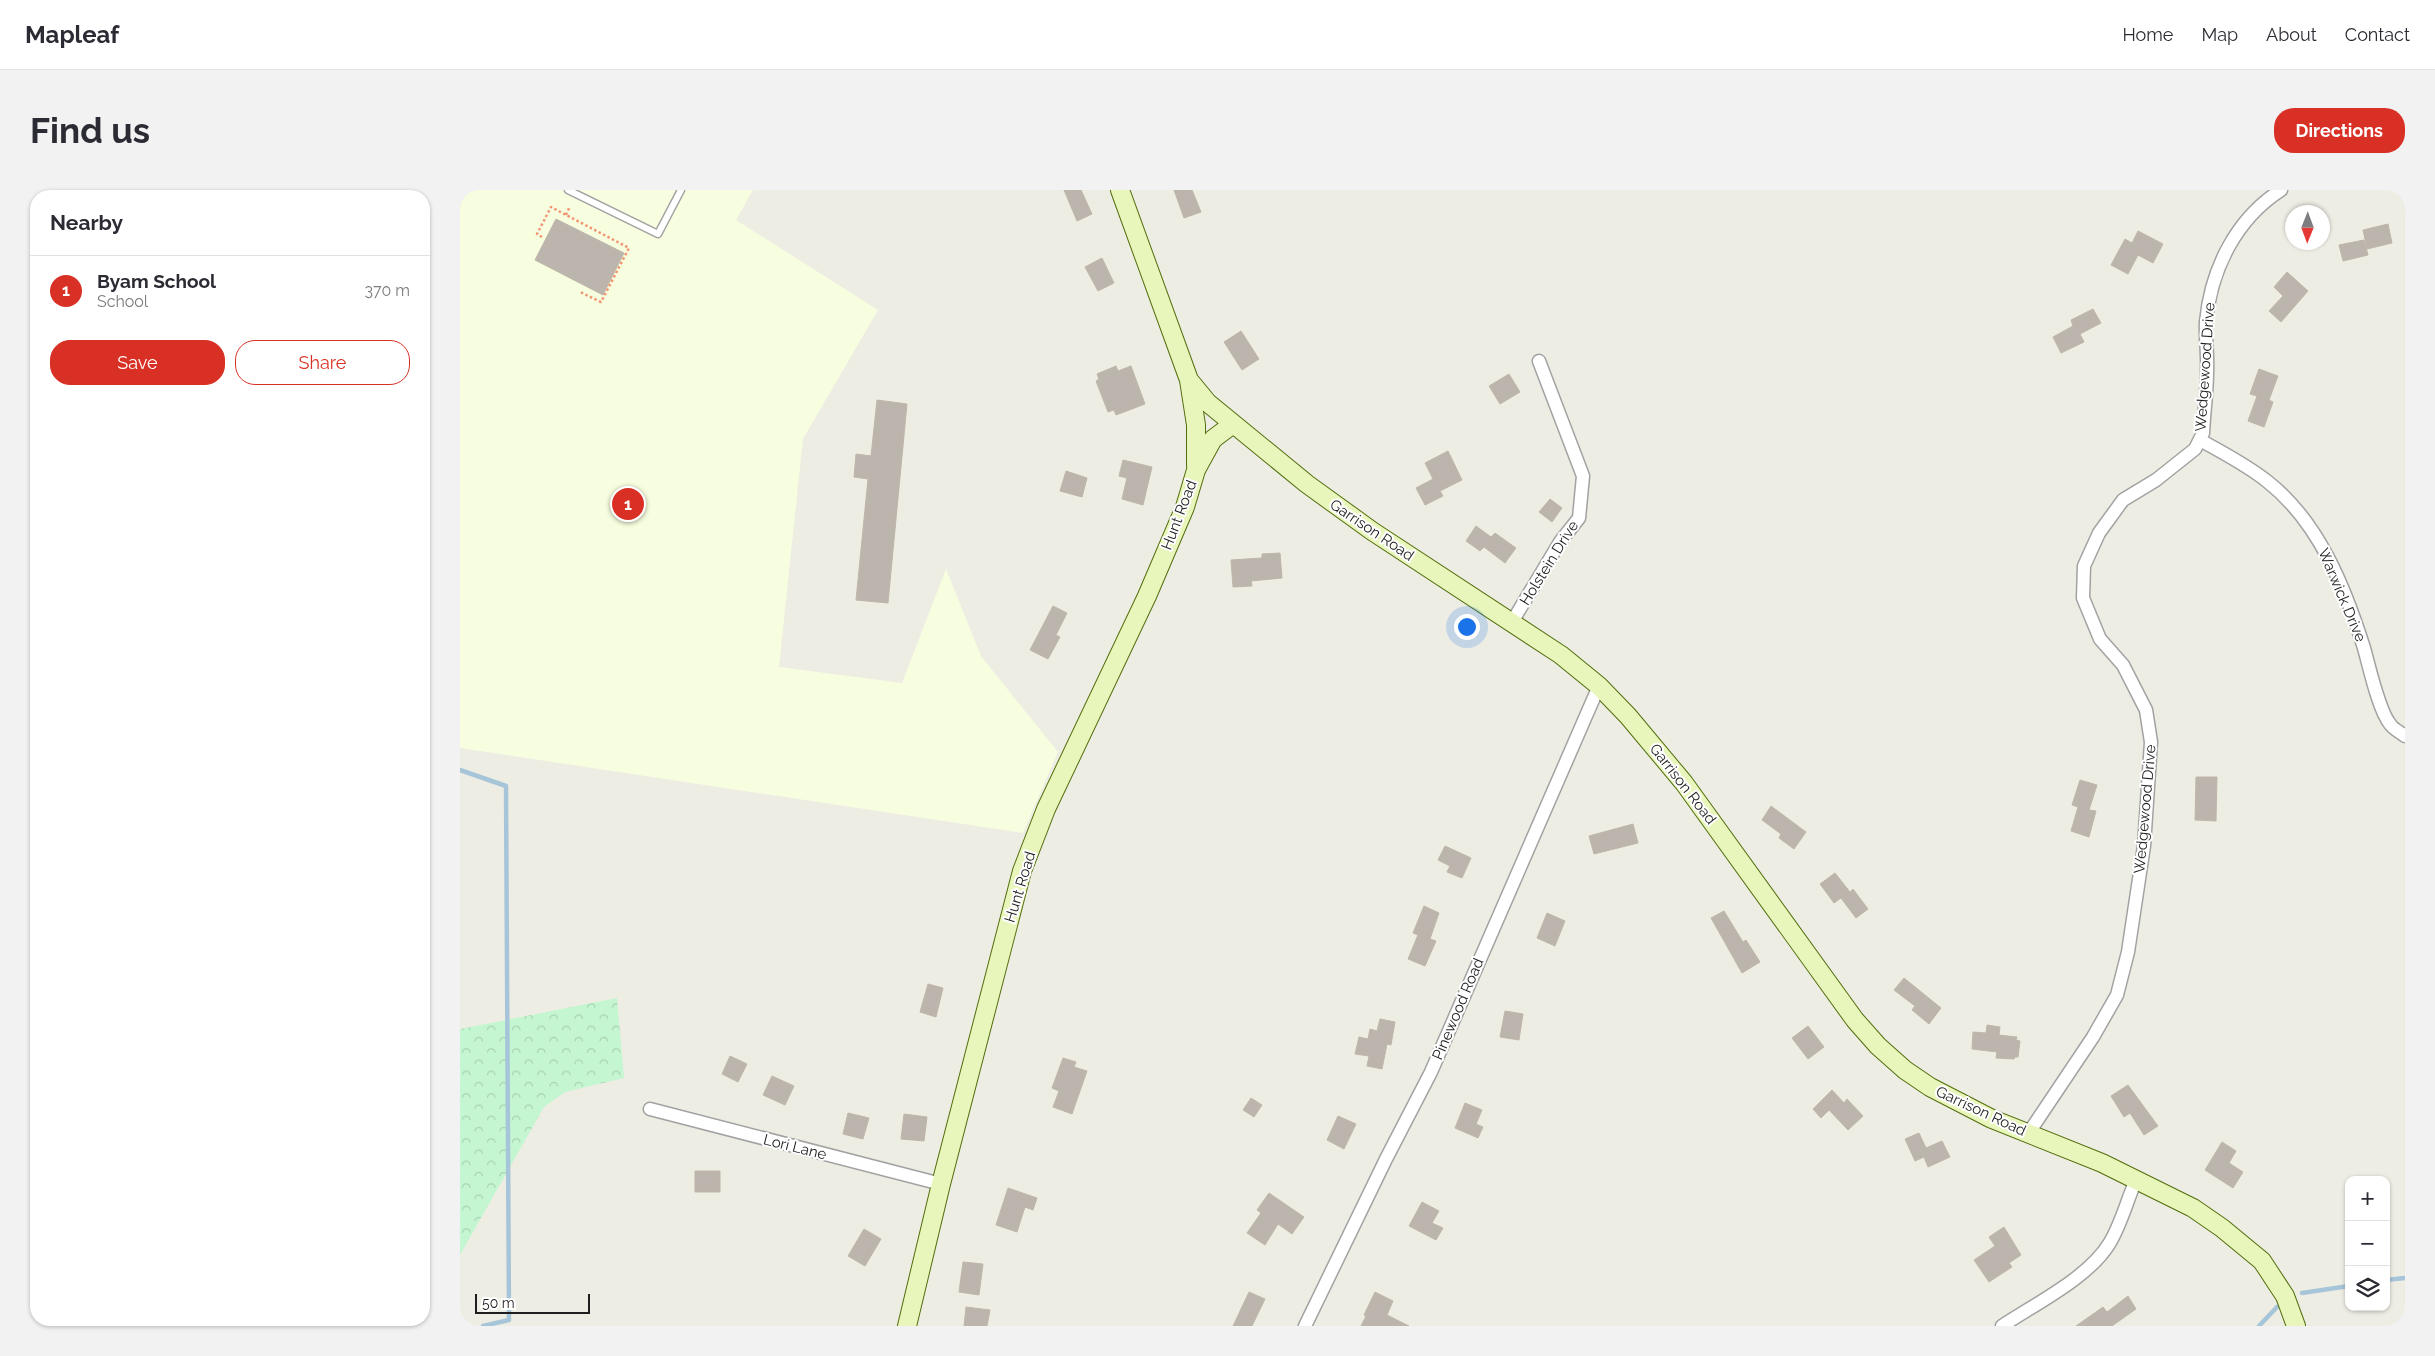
<!DOCTYPE html>
<html lang="en">
<head>
<meta charset="utf-8">
<style>
	body { margin:0; font-family:Raleway,sans-serif; background:#f2f2f3; color:#2b2b33 }
	.controls { position:absolute; right:15px; bottom:15px; display:grid; overflow:hidden; border-radius:10px; box-shadow:0 1px 4px #0004 }
	.controls button { width:45px; height:45px; display:grid; place-items:center; padding:0; border:0; border-bottom:1px solid #e1e1e2; background:#fff; color:#2b2b33; font:25px sans-serif }
	.compass { position:absolute; left:1825px; top:15px; width:45px; height:45px; border-radius:50%; background:#fff; box-shadow:0 1px 4px #0004; rotate:181deg }
	.scale { position:absolute; left:15px; bottom:12px; width:115px; box-sizing:border-box; padding-left:5px; border:2px solid #1e1e1e; border-top:0; font-size:14px; line-height:18px; white-space:nowrap; color:#1e1e1e; -webkit-text-stroke:4px #fff; paint-order:stroke }
	.you { position:absolute; left:1006px; top:436px; width:18px; height:18px; margin:-12px; border:4px solid #fff; border-radius:50%; background:#1a73e8; box-shadow:0 0 0 8px #1a73e833 }
	.badge { display:grid; place-items:center; width:32px; height:32px; border-radius:50%; background:#d93025; color:#fff; font-size:16px; font-weight:700 }
	.pin { position:absolute; translate:-50% -50%; border:2px solid #fff; box-shadow:0 1px 5px #0006 }
	.list { margin:0; padding:0; list-style:none }
	h2 { display:flex; justify-content:space-between; align-items:center; height:65px; margin:0; padding:0 20px; font-size:21px }
	h2 small { font-size:16px; font-weight:400; color:#7c7c81 }
	.list li { display:grid; grid-template-columns:32px 1fr auto; gap:15px; align-items:center; box-sizing:border-box; height:70px; padding:0 20px; border-top:1px solid #e1e1e2 }
	.list b { display:block; font-size:19px; white-space:nowrap }
	.list p { margin:0; font-size:16px; white-space:nowrap; color:#7c7c81 }
	.list em { font-size:16px; font-style:normal; color:#7c7c81 }
	.actions { display:flex; gap:10px; padding:15px 20px }
	.actions a { flex:1; padding:11px 0; border:1px solid #d93025; border-radius:20px; text-align:center; font-size:18px; color:#d93025 }
	.actions .main { background:#d93025; color:#fff }
	.icon { flex:none; width:28px; height:28px; fill:none; stroke:currentColor; stroke-width:2; stroke-linecap:round; stroke-linejoin:round }
	.map { position:relative; flex:none; width:1945px; height:1136px; overflow:hidden; border-radius:20px }
	header { display:flex; align-items:center; gap:30px; box-sizing:border-box; height:70px; padding:0 25px; background:#fff; border-bottom:1px solid #e1e1e2 }
	header strong { font-size:24px }
	nav { display:flex; gap:28px; margin-inline-start:auto; font-size:18px }
	.intro { display:flex; align-items:center; justify-content:space-between; box-sizing:border-box; height:120px; padding:0 30px }
	h1 { margin:0; font-size:35px }
	.button { padding:12px 22px; border-radius:20px; background:#d93025; color:#fff; font-size:18px; font-weight:700 }
	main { display:flex; gap:30px; padding:0 30px }
	aside { flex:1; background:#fff; border-radius:20px; box-shadow:0 1px 4px #0004 }
	.map>svg:first-child { display:block }
	.education { fill:#f7fddf }
	.park { fill:url(#park-crowns) }
	.lines { fill:none; stroke-linecap:round; stroke-linejoin:round }
	.stream { stroke:#a7c5d9; stroke-width:4.5 }
	.building { fill:#bbb5ae; stroke:#bfb6a8 }
	.lane-casing { stroke:#a2a2a2; stroke-width:9 }
	.street-casing { stroke:#a2a2a2; stroke-width:15 }
	.secondary-casing { stroke:#516e0c; stroke-width:20 }
	.path { stroke:#f19673; stroke-width:2.5; stroke-dasharray:2.5 2.5; stroke-linecap:butt }
	.lane { stroke:#fff; stroke-width:6 }
	.street { stroke:#fff; stroke-width:12 }
	.secondary { stroke:#e8f5bb; stroke-width:18 }
	.labels { text-anchor:middle; dominant-baseline:central; stroke-width:4; stroke-linejoin:round; paint-order:stroke }
	.street-label { font-size:15px; fill:#1e1e1e; stroke:#fff }
</style>
</head>
<body>
<header>
<strong>Mapleaf</strong>
<nav><a>Home</a><a>Map</a><a>About</a><a>Contact</a></nav>
</header>
<div class="intro"><h1>Find us</h1><a class="button">Directions</a></div>
<main>
<aside>
<h2>Nearby<small></small></h2>
<ul class="list">
<li><span class="badge">1</span><div><b>Byam School</b><p>School</p></div><em>370 m</em></li>
</ul>
<div class="actions"><a class="main">Save</a><a>Share</a></div>
</aside>
<div class="map">
<svg width="1945" height="1136" viewBox="0 0 1945 1136">
	<defs>
		<pattern id="park-crowns" width="20" height="18" patternUnits="userSpaceOnUse" patternTransform="scale(1.25)"><rect width="20" height="18" fill="#c4f6d1"/><path d="M2 6a3 3 0 1 1 6 0M12 15a3 3 0 1 1 6 0" fill="none" stroke="#a8d2b3"/></pattern>
	</defs>
	<rect width="100%" height="100%" fill="#eeede4"/>
	<!-- education -->
	<path class="education" d="M0 0H293L276 30 418 120 343 249 319 477 442 493 486 379 521 466 598 562 563 643 0 558Z"/>
	<!-- park -->
	<path class="park" d="M157 808 164 888 105 902 84 917 0 1065V839Z"/>
	<g class="lines">
		<!-- stream -->
		<path class="stream" d="M0 580 46 596 49 1130 23 1136
			M1926 1090 1945 1088
			M1842 1103 1889 1096
			M1799 1136 1817 1117"/>
	</g>
	<!-- building -->
	<path class="building" d="M604 0H621L632 24 617 31Z
		M714 0H732L741 22 724 28Z
		M96 29 164 63 143 105 75 70Z
		M1928 34 1932 53 1907 59 1903 40Z
		M1678 41 1703 54 1693 73 1678 65 1668 84 1651 75 1665 49 1672 53Z
		M1904 50 1908 65 1883 71 1879 55Z
		M642 68 654 93 638 101 625 77Z
		M1827 82 1848 101 1821 132 1809 121 1823 106 1814 97Z
		M1633 119 1641 133 1620 144 1624 152 1601 163 1593 147 1613 136 1611 130Z
		M781 141 799 169 782 180 764 152Z
		M656 176 658 181 671 176 685 214 656 225 654 220 648 222 636 191 639 189 637 184Z
		M1799 179 1818 186 1809 210 1813 212 1804 237 1788 231 1797 206 1790 204Z
		M1049 184 1060 202 1040 214 1029 196Z
		M417 210 447 214 428 413 396 410 408 289 394 287 396 264 411 266Z
		M988 261 1002 290 980 301 983 306 965 315 956 298 973 289 965 273Z
		M663 270 692 277 683 315 662 309 667 288 659 286Z
		M606 281 627 288 622 307 600 301Z
		M1090 309 1102 318 1092 332 1079 322Z
		M1016 336 1031 347 1035 343 1056 358 1045 373 1024 357 1020 361 1006 351Z
		M820 363 822 388 791 391 792 396 773 397 771 370 802 368V364Z
		M593 416 607 423 596 445 600 447 588 469 570 460Z
		M1736 587H1757L1756 631 1735 630Z
		M1620 590 1637 595 1629 620 1636 621 1629 647 1611 641 1618 617 1612 615Z
		M1311 616 1346 642 1334 659 1319 648 1321 644 1302 630Z
		M1173 634 1178 653 1134 664 1129 646Z
		M985 656 1011 668 1002 688 987 682 990 676 978 670Z
		M1375 683 1390 702 1393 699 1408 719 1396 728 1381 708 1374 713 1360 694Z
		M964 716 979 723 970 749 976 751 965 776 948 769 958 745 953 743Z
		M1264 721 1283 752 1286 750 1300 772 1282 783 1251 728Z
		M1087 723 1105 731 1095 756 1077 748Z
		M1444 788 1481 818 1469 834 1452 820 1455 816 1434 800Z
		M468 794 483 798 476 827 460 822Z
		M1045 821 1063 824 1059 850 1040 847Z
		M920 829 935 832 931 855 927 854 922 879 907 876 909 866 895 864 899 847 908 849 910 839 917 841Z
		M1527 835 1540 837 1539 845 1557 847 1556 850 1560 851 1558 867H1555L1554 869 1536 868 1537 862 1512 859 1513 842 1526 843Z
		M1348 836 1364 857 1348 869 1332 848Z
		M270 866 287 874 278 892 262 884Z
		M603 868 616 872 614 877 627 881 612 924 593 917 599 901 592 898Z
		M312 886 334 896 325 915 303 905Z
		M1668 895 1698 936 1684 945 1670 923 1664 927 1651 906Z
		M1372 900 1384 913 1387 909 1403 926 1388 940 1369 920 1361 928 1353 919Z
		M791 908 802 915 794 927 783 920Z
		M1005 913 1022 920 1016 934 1023 937 1018 948 995 938Z
		M388 923 409 928 403 949 383 944Z
		M444 924 467 927 464 951 441 949Z
		M878 926 896 934 884 959 867 950Z
		M1459 943 1466 958 1482 951 1490 967 1468 977 1464 967 1455 971 1445 949Z
		M1762 952 1776 961 1769 973 1783 982 1773 998 1745 980Z
		M235 981H260V1002H235Z
		M548 998 577 1008 573 1020 565 1017 557 1042 536 1035Z
		M809 1003 844 1027 832 1044 818 1034 805 1055 787 1043 801 1023 797 1020Z
		M962 1012 979 1021 972 1033 983 1038 976 1050 949 1036Z
		M1544 1037 1561 1065 1549 1073 1552 1077 1529 1092 1514 1070 1535 1056 1529 1047Z
		M404 1039 421 1049 405 1076 388 1066Z
		M503 1072 523 1074 519 1105 499 1102Z
		M789 1102 805 1109 792 1136H773Z
		M915 1102 933 1111 927 1125 949 1136H901L906 1126 904 1125Z
		M1668 1106 1676 1119 1652 1136H1616L1643 1117 1647 1122Z
		M506 1117 530 1120 527 1136H504Z"/>
	<g class="lines">
		<defs>
			<path id="lane" d="M108 0 198 44 221 0"/>
			<path id="street" d="M1740 250C1763 263 1787 275 1808 292 1859 332 1885 398 1904 458 1909 476 1919 521 1930 534 1933 539 1940 542 1945 546
				M1052 432 1100 352 1119 328 1123 286 1079 171
				M190 919 481 994
				M1568 944 1633 847 1657 805 1668 762 1684 656 1691 552 1686 520 1663 475 1640 449 1623 408 1624 376 1639 343 1663 310 1696 290 1735 259 1743 243C1744 222 1747 202 1747 182 1748 165 1745 148 1746 132 1751 79 1776 29 1821 0
				M845 1136 926 969 971 882 1139 496
				M1542 1136C1575 1114 1628 1088 1649 1054 1661 1035 1667 1010 1676 990"/>
			<path id="secondary" d="M660 0 729 190 748 213 847 294 912 341 1101 465 1139 496 1168 526 1224 593 1395 830 1418 856 1445 880 1470 897 1532 929 1642 973 1733 1018 1762 1038 1802 1071 1825 1106 1836 1136
				M729 190 736 235V276
				M447 1136 481 994 562 681 586 619 687 406 725 317 736 280 753 249 773 234"/>
		</defs>
		<!-- lane casing -->
		<use href="#lane" class="lane-casing"/>
		<!-- street casing -->
		<use href="#street" class="street-casing"/>
		<!-- secondary casing -->
		<use href="#secondary" class="secondary-casing"/>
		<!-- path -->
		<path class="path" d="M106 25 110 16
			M82 47 77 44 91 17 169 58 141 112 120 102"/>
		<!-- lane -->
		<use href="#lane" class="lane"/>
		<!-- street -->
		<use href="#street" class="street"/>
		<!-- secondary -->
		<use href="#secondary" class="secondary"/>
	</g>
	<g class="labels">
		<!-- street labels -->
		<g class="street-label">
			<text transform="translate(1745 177) rotate(-86)">Wedgewood Drive</text>
			<text transform="translate(719 325) rotate(-69)">Hunt Road</text>
			<text transform="translate(912 340) rotate(34)">Garrison Road</text>
			<text transform="translate(1089 373) rotate(-58)">Holstein Drive</text>
			<text transform="translate(1882 405) rotate(67)">Warwick Drive</text>
			<text transform="translate(1223 594) rotate(52)">Garrison Road</text>
			<text transform="translate(1685 619) rotate(-85)">Wedgewood Drive</text>
			<text transform="translate(560 697) rotate(-73)">Hunt Road</text>
			<text transform="translate(998 819) rotate(-67)">Pinewood Road</text>
			<text transform="translate(1521 921) rotate(25)">Garrison Road</text>
			<text transform="translate(335 957) rotate(14)">Lori Lane</text>
		</g>
	</g>
</svg>
<div class="controls">
<button>+</button>
<button>−</button>
<button><svg class="icon" aria-label="layers" viewBox="0 0 24 24"><path d="M12 4l9 5-9 5-9-5zM3 14l9 5 9-5"/></svg></button>
</div>
<svg class="compass" viewBox="-18 -18 36 36"><path d="M0-13l5 13h-10z" fill="#e53935"/><path d="M0 13l5-13h-10z" fill="#7c7c81"/></svg>
<div class="scale">50 m</div>
<div class="you"></div>
<div class="pin badge" style="left:168px;top:314px">1</div>
</div>
</main>
</body>
</html>
